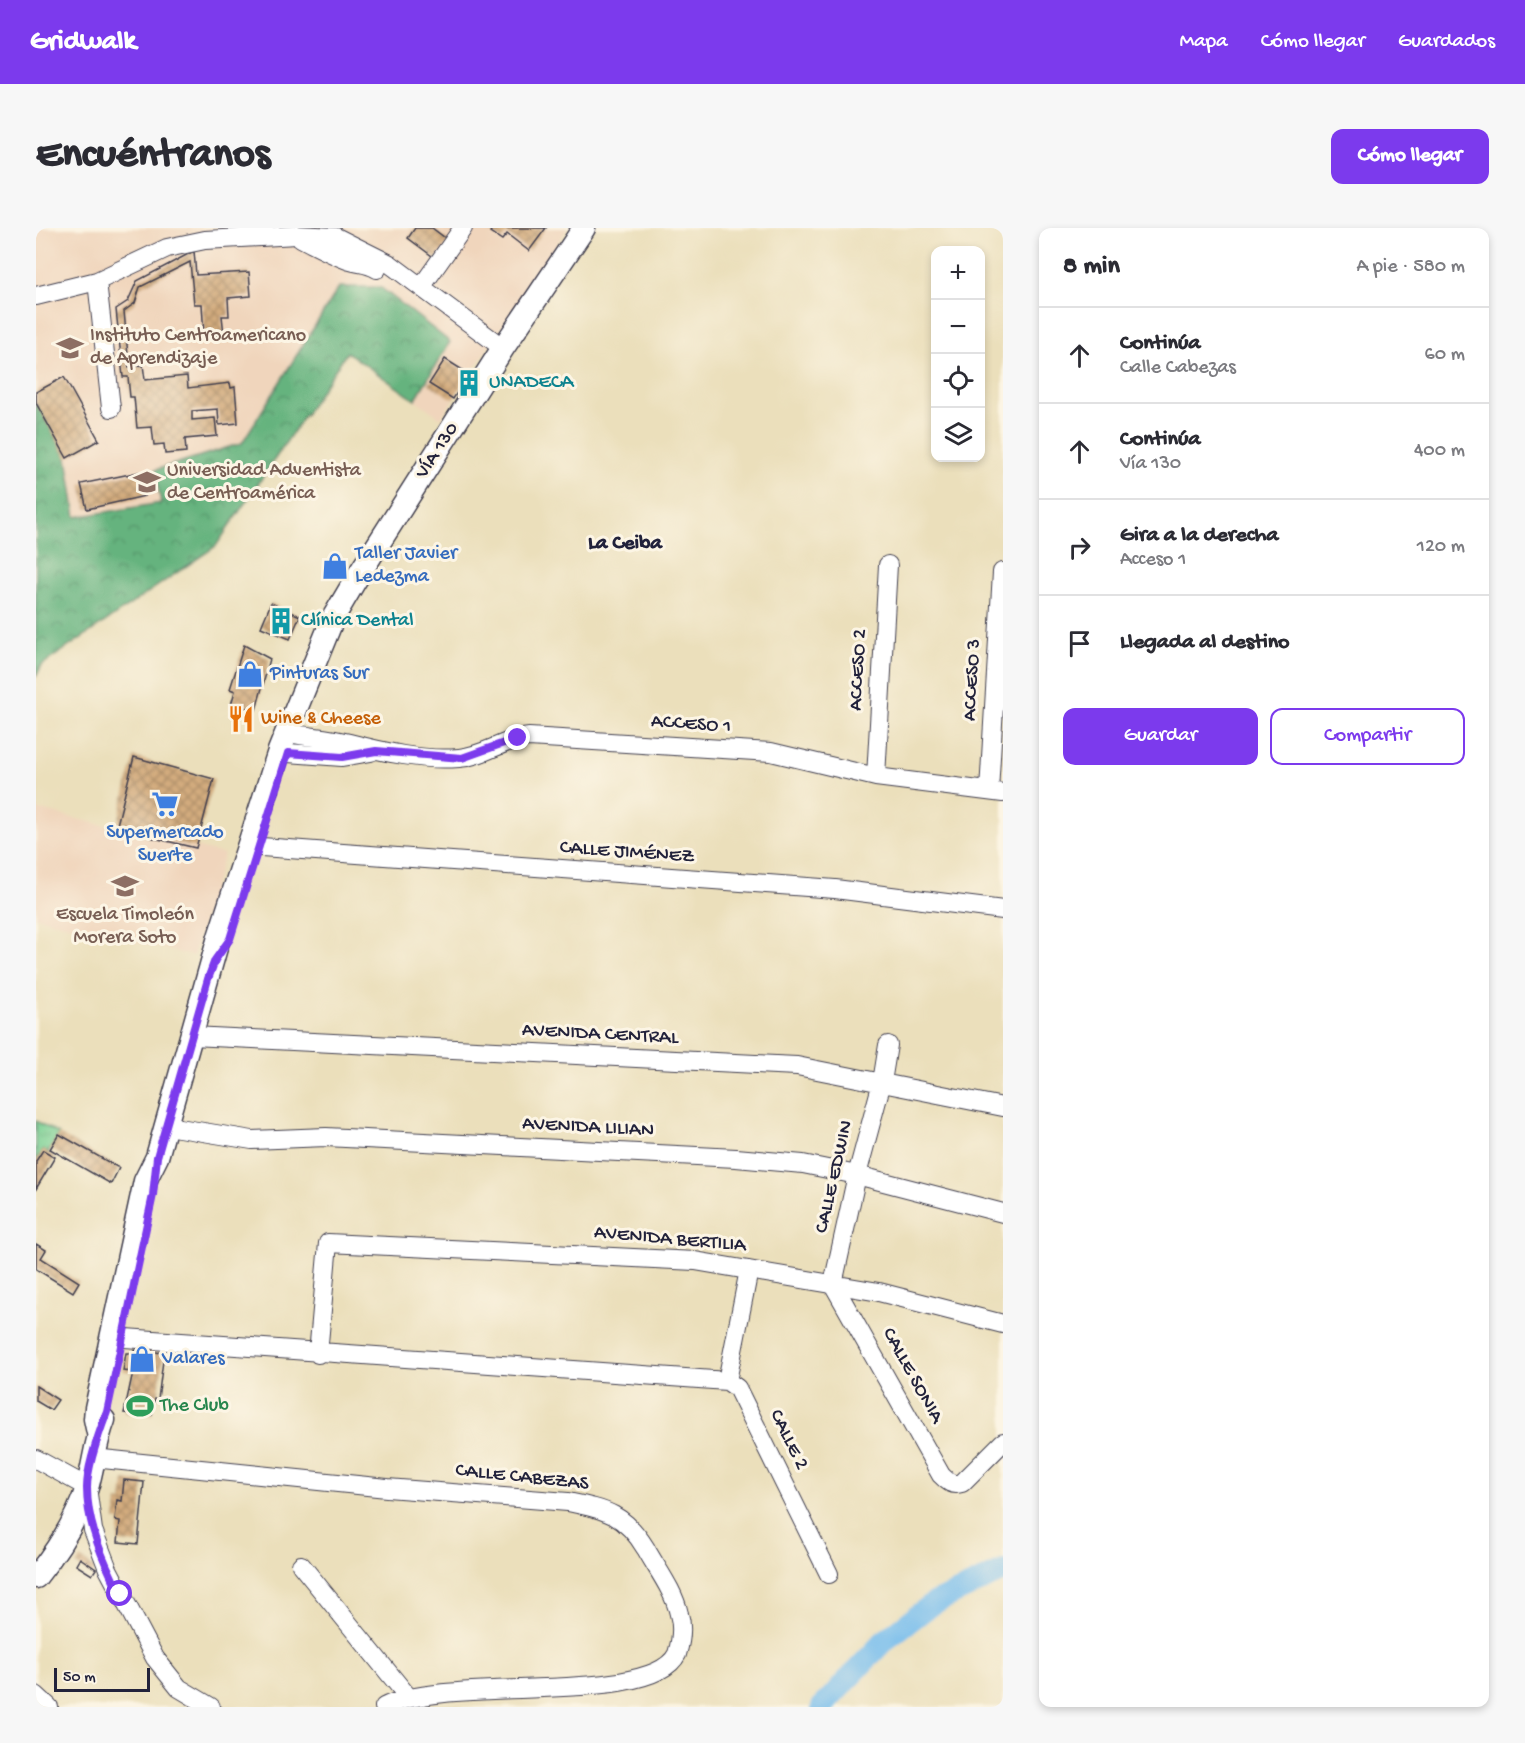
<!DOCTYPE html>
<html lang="es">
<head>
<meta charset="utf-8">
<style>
	body { margin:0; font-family:"Gochi Hand",sans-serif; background:#f7f7f7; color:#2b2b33 }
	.controls { position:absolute; right:18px; top:18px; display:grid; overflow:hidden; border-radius:12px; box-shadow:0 3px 9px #0003 }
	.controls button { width:54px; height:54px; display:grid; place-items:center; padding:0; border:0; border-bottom:2px solid #e1e1e2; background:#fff; color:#2b2b33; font:30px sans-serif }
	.scale { position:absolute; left:18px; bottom:15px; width:96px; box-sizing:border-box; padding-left:6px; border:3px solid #22223b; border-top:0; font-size:16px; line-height:21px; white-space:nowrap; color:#22223b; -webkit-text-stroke:4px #fcf5e5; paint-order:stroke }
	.stop { position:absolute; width:18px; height:18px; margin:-14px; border:4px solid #7c3aed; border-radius:50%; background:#fff }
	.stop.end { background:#7c3aed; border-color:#fff; box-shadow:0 2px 6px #0008 }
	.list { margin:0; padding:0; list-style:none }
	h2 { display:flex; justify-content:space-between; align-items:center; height:78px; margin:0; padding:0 24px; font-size:26px }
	h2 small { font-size:20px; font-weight:400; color:#7c7c81 }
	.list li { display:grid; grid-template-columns:39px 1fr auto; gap:18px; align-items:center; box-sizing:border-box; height:96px; padding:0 24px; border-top:2px solid #e1e1e2 }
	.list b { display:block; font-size:22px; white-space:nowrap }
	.list p { margin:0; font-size:20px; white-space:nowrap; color:#7c7c81 }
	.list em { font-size:20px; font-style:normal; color:#7c7c81 }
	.actions { display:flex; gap:12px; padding:18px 24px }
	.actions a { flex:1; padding:14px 0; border:2px solid #7c3aed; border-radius:12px; text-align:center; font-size:21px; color:#7c3aed }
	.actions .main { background:#7c3aed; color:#fff }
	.icon { flex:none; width:33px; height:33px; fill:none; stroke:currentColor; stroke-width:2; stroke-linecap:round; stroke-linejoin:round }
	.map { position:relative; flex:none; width:967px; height:1479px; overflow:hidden; border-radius:12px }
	header { display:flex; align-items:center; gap:36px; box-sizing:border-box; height:84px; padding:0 30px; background:#7c3aed; color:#fff }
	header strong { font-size:28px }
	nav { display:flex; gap:33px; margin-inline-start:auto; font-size:21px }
	.intro { display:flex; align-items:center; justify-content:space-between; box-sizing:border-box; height:144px; padding:0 36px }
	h1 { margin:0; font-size:42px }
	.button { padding:15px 27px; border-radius:12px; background:#7c3aed; color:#fff; font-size:21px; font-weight:700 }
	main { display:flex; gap:36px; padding:0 36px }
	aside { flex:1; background:#fff; border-radius:12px; box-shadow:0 3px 9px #0003 }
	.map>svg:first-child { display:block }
	.built { fill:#f0d5bc }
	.grass { fill:url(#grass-tufts); stroke:#4f7a68; stroke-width:1.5 }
	.forest { fill:url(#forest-crowns); stroke:#446a5c; stroke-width:1.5 }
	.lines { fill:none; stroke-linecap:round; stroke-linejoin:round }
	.river { stroke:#74bcec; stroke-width:22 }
	.building { fill:url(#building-cross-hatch) }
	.minor-casing { stroke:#403e4e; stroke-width:20 }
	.major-casing { stroke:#403e4e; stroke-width:25 }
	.minor { stroke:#fff; stroke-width:18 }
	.major { stroke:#fff; stroke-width:22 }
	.route { stroke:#7c3aed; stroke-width:8 }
	.labels { text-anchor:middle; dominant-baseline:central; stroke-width:6; stroke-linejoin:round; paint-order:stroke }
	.education-label { font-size:20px; fill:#785e54; stroke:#fcf5e5; text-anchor:start }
	.culture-label { font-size:20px; fill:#0d838f; stroke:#fcf5e5; text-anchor:start }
	.street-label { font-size:20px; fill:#22223b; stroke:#fcf5e5 }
	.shop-label { font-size:20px; fill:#366cbe; stroke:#fcf5e5; text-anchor:start }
	.food-label { font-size:20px; fill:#c56008; stroke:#fcf5e5; text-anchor:start }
	.leisure-label { font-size:20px; fill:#27864d; stroke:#fcf5e5; text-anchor:start }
	.neighbourhood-label { font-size:21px; font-weight:bold; fill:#22223b; stroke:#fcf5e5 }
</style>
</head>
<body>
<header>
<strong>Gridwalk</strong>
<nav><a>Mapa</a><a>Cómo llegar</a><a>Guardados</a></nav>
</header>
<div class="intro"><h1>Encuéntranos</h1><a class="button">Cómo llegar</a></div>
<main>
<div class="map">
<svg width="967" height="1479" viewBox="0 0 967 1479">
	<defs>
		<pattern id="grass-tufts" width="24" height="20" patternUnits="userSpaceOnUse" patternTransform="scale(1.5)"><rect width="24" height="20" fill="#7cd194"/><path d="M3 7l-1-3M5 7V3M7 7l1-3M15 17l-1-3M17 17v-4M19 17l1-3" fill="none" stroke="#6bb380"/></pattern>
		<pattern id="forest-crowns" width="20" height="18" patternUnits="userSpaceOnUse" patternTransform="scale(1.5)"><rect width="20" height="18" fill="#65b37e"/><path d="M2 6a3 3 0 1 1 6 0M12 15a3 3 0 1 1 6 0" fill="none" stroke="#539168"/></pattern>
		<pattern id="building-cross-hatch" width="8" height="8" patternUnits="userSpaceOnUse" patternTransform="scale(1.5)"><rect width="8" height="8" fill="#d3ac7e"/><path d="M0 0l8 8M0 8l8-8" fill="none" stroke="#ab8c68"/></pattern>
	</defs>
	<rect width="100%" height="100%" fill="#fcf5e5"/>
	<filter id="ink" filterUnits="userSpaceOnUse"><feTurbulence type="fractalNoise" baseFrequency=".0167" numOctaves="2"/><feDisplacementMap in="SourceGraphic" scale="12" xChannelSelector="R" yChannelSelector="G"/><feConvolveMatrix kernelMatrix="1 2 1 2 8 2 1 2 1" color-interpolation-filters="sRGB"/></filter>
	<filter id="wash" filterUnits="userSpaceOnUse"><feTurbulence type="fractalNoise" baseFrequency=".008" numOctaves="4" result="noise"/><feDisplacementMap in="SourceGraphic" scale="24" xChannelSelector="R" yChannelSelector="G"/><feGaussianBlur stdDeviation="1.35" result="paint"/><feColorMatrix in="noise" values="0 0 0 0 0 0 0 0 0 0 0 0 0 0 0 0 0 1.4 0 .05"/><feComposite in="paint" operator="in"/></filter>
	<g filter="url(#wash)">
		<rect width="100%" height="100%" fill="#ebdfbb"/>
		<!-- built -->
		<path class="built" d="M0 0H532L405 190 311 124 180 318 6 437 0 449Z
			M0 581 188 626 157 728 0 689Z"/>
		<!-- grass -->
		<path class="grass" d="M0 893 23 906 12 925 7 922 0 933Z"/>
		<!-- forest -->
		<path class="forest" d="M303 59H344L414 114 379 172 311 124 180 318 6 437 0 449V175L31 230 40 289 125 275 119 242 206 215Z"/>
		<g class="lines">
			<!-- river -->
			<path class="river" d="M786 1479 847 1414 896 1376 967 1343"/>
		</g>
		<g id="blocks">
			<!-- building -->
			<path class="building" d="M379 0H396L413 13 400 31 372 10Z
				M457 0H510L493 23 471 6 466 12 454 4Z
				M158 23 160 47 213 44 215 68 192 70 193 88H186L188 106 168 108 166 76H158L154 34 104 59 99 75 88 83 93 139 107 137 109 152 151 148 152 160 194 155 195 160 199 159 202 195 183 197 182 181 156 183V192L179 190 181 208 149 211 150 224 129 226 128 216 118 217 116 199 101 200 98 169H94L92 149H87L80 81 92 73 101 53Z
				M409 131 433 146 417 171 393 156Z
				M28 149 63 212 31 230 0 175V164Z
				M104 244 109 268 51 281 45 256Z
				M235 375 264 388 254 411 225 399Z
				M208 417 234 431 220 482 195 477 199 463 194 461Z
				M98 529 178 551 160 620 80 601Z
				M23 906 83 940 75 956 14 921Z
				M7 922 19 929 0 961V933Z
				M0 1016 10 1022 5 1030 43 1054 37 1064 0 1041Z
				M98 1122 128 1125 122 1171H119L116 1187 88 1185 97 1144 87 1143 90 1125H98Z
				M0 1158 22 1172 15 1182 0 1173Z
				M88 1252 108 1254 102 1316 82 1314 84 1293 79 1292 81 1272 86 1273Z
				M44 1330 60 1341 56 1347 40 1337Z"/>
		</g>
	</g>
	<g filter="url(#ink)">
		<use href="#blocks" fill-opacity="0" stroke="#403e4e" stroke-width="1.5"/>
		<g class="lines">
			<defs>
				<path id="minor" d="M265 10C280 18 297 27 314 33 324 36 332 35 341 41
					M61 53 75 180
					M386 58 427 0
					M0 68 61 53 131 20 169 12 261 7 300 9 354 36 467 120
					M258 506C276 509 295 510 313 515 348 524 386 533 423 530 448 528 468 511 493 509L735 524 840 549 967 565
					M252 525 306 529 335 524
					M840 549 852 337
					M953 563 966 344
					M212 618 799 661 967 682
					M156 808 761 838 967 879
					M852 817 846 854 821 947 797 1056 905 1247C912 1254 916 1258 926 1255L967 1214
					M131 898 216 912 290 909 700 930 767 936 821 947 967 985
					M713 1042 691 1153 701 1160 793 1346
					M75 1109 691 1153
					M282 1126 292 1015 659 1033 843 1064 967 1096
					M57 1230 351 1260 532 1274C571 1282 589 1286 610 1321 621 1341 638 1363 643 1386 647 1399 645 1413 641 1426 615 1479 412 1446 348 1479
					M0 1231 51 1259 57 1302 72 1341 119 1430 143 1460 175 1479
					M265 1337 373 1470
					M0 1467 13 1479"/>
				<path id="major" d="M62 1205 59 1191 60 1180 109 953 121 929 183 709 243 523 297 390 320 351 467 120 548 0
					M0 1349C21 1323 41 1291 51 1260 58 1237 59 1214 68 1192"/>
			</defs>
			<!-- minor casing -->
			<use href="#minor" class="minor-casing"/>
			<!-- major casing -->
			<use href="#major" class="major-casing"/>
			<!-- minor -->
			<use href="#minor" class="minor"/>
			<!-- major -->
			<use href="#major" class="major"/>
		</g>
	</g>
	<g class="lines" filter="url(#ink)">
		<!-- route -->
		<path class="route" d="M84 1366C68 1334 51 1297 51 1260 51 1238 63 1205 71 1184L117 967 121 929 172 751 179 732 194 711 252 525 306 529 340 523 426 530 482 510"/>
	</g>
	<!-- icons -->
	<defs>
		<symbol id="school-bare" viewBox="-9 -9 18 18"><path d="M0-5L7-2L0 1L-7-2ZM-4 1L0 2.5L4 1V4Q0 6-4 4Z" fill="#8d6e63" stroke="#fcf5e5" stroke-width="2.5" paint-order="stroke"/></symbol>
		<symbol id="building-bare" viewBox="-9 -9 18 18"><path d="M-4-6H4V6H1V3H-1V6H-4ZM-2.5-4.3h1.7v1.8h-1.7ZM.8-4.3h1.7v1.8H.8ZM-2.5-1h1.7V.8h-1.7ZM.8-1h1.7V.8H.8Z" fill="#0f9aa8" stroke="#fcf5e5" stroke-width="2.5" paint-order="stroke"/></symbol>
		<symbol id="university-bare" viewBox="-9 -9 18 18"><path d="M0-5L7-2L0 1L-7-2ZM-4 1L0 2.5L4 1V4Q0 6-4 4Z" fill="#8d6e63" stroke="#fcf5e5" stroke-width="2.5" paint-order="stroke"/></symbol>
		<symbol id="shop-bare" viewBox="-9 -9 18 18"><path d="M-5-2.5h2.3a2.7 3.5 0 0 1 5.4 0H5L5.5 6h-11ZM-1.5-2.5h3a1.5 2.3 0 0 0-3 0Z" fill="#3f7fe0" stroke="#fcf5e5" stroke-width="2.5" paint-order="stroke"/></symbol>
		<symbol id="restaurant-bare" viewBox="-9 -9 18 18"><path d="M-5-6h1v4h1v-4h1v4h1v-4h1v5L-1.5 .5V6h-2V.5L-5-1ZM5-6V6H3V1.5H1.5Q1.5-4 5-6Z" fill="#e8710a" stroke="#fcf5e5" stroke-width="2.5" paint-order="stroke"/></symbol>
		<symbol id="supermarket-bare" viewBox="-9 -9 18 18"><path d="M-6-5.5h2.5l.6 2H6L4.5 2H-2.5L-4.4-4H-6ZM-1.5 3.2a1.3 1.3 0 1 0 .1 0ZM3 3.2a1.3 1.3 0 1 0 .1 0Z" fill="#3f7fe0" stroke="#fcf5e5" stroke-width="2.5" paint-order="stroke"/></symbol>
		<symbol id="stadium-bare" viewBox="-9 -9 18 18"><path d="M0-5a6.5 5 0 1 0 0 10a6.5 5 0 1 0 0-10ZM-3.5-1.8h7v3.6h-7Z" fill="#2e9e5b" stroke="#fcf5e5" stroke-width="2.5" paint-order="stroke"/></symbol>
	</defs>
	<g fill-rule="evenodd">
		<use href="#school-bare" x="15" y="101" width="38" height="38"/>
		<use href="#building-bare" x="414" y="136" width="38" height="38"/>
		<use href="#university-bare" x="92" y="235" width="38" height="38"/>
		<use href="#shop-bare" x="280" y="319" width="38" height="38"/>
		<use href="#building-bare" x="226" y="374" width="38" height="38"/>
		<use href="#shop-bare" x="195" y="427" width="38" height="38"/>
		<use href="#restaurant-bare" x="186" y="472" width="38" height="38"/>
		<use href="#supermarket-bare" x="110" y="557" width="38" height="38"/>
		<use href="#school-bare" x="70" y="639" width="38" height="38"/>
		<use href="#shop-bare" x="87" y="1112" width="38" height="38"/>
		<use href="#stadium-bare" x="85" y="1159" width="38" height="38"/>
	</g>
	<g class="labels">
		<!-- education labels -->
		<g class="education-label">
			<text x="54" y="108">Instituto Centroamericano<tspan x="54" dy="23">de Aprendizaje</tspan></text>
			<text x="131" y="243">Universidad Adventista<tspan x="131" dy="23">de Centroamérica</tspan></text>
			<text x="89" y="687" text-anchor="middle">Escuela Timoleón<tspan x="89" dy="23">Morera Soto</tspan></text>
		</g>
		<!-- culture labels -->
		<g class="culture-label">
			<text x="453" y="155">UNADECA</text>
			<text x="265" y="393">Clínica Dental</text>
		</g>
		<!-- street labels -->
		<g class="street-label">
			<text transform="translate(402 223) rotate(-57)">VÍA 130</text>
			<text transform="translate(823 442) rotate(-87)">ACCESO 2</text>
			<text transform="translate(937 452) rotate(-87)">ACCESO 3</text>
			<text transform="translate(655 497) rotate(4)">ACCESO 1</text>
			<text transform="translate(591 625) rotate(4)">CALLE JIMÉNEZ</text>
			<text transform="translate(564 807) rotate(3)">AVENIDA CENTRAL</text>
			<text transform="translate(552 900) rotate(3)">AVENIDA LILIAN</text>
			<text transform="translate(799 949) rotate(-77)">CALLE EDWIN</text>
			<text transform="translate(634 1012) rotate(5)">AVENIDA BERTILIA</text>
			<text transform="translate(876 1148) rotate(61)">CALLE SONIA</text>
			<text transform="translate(752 1212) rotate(64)">CALLE 2</text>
			<text transform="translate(486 1250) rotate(6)">CALLE CABEZAS</text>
		</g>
		<!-- shop labels -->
		<g class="shop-label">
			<text x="319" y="326">Taller Javier<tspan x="319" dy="23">Ledezma</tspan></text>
			<text x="234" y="446">Pinturas Sur</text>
			<text x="129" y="605" text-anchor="middle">Supermercado<tspan x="129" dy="23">Suerte</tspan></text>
			<text x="126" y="1131">Valares</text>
		</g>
		<!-- food labels -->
		<g class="food-label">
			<text x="225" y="491">Wine &amp; Cheese</text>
		</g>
		<!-- leisure labels -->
		<g class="leisure-label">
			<text x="124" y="1178">The Club</text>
		</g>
		<!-- neighbourhood labels -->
		<g class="neighbourhood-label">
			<text x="589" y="316">La Ceiba</text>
		</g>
	</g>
</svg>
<div class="controls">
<button>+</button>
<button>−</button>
<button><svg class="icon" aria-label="locate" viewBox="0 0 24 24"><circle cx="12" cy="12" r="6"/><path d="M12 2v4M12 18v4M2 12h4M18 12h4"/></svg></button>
<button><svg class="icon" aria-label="layers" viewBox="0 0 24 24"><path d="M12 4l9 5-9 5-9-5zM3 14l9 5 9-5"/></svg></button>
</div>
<div class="scale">50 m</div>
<div class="stop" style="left:84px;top:1366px"></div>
<div class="stop end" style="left:482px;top:510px"></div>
</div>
<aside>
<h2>8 min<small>A pie · 580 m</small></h2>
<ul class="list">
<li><svg class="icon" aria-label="ahead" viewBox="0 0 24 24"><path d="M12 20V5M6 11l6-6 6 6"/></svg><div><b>Continúa</b><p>Calle Cabezas</p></div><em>60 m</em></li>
<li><svg class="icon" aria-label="ahead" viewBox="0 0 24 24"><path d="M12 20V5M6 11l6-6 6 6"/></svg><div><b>Continúa</b><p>Vía 130</p></div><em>400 m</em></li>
<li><svg class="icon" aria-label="right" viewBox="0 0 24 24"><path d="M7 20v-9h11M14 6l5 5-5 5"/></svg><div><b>Gira a la derecha</b><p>Acceso 1</p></div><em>120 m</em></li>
<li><svg class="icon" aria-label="arrive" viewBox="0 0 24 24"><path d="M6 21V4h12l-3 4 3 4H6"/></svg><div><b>Llegada al destino</b></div></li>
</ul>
<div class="actions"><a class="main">Guardar</a><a>Compartir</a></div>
</aside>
</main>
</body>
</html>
